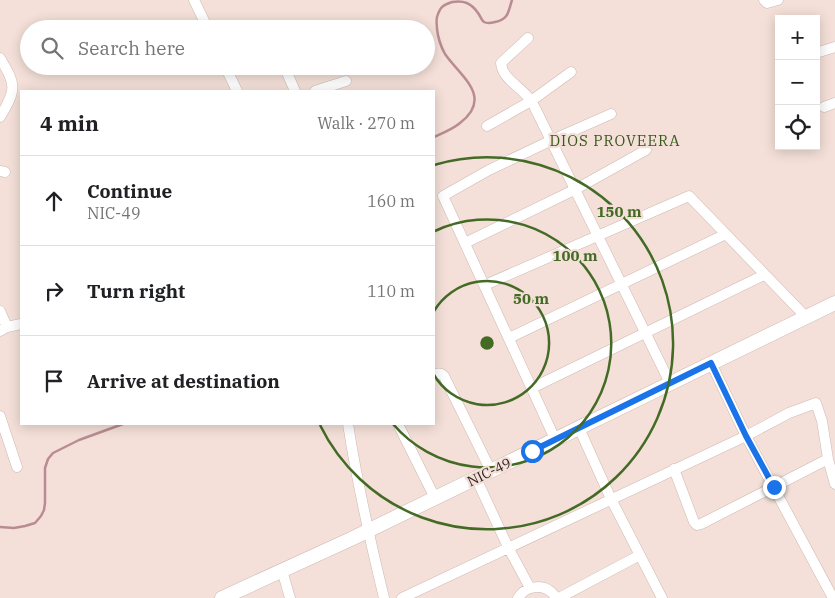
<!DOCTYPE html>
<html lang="en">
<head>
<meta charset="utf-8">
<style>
	body { margin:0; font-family:"IBM Plex Serif",serif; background:#f6f6f6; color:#202124 }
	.controls { position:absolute; right:15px; top:15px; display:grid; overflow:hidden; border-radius:0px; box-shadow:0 2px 12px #0003 }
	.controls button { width:45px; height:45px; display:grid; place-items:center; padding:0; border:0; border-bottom:1px solid #e0e0e0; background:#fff; color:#202124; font:25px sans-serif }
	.stop { position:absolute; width:15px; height:15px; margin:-11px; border:4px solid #1a73e8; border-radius:50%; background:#fff }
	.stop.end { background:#1a73e8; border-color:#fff; box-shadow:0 1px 5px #0008 }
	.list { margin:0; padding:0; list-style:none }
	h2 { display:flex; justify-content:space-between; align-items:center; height:65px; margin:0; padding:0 20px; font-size:21px }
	h2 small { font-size:16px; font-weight:400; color:#757577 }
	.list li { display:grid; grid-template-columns:32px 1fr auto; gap:15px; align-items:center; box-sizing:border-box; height:90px; padding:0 20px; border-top:1px solid #e0e0e0 }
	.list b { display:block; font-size:19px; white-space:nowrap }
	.list p { margin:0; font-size:16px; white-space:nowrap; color:#757577 }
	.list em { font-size:16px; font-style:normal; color:#757577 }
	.icon { flex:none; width:28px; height:28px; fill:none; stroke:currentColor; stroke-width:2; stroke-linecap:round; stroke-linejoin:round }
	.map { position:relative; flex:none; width:835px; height:598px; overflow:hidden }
	.search { position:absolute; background:#fff; box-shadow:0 2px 12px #0003; left:20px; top:20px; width:415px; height:55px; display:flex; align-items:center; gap:12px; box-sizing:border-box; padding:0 18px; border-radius:28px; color:#757577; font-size:19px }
	.panel { position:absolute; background:#fff; box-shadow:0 2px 12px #0003; left:20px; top:90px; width:415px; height:335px; border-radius:0px }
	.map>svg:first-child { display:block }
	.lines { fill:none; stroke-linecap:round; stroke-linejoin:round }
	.stream { stroke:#b98c94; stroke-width:2.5 }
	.street-casing { stroke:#ccb9b1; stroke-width:11 }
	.secondary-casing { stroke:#ccb9b1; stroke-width:15 }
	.street { stroke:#fff; stroke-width:10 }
	.secondary { stroke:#fff; stroke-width:14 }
	.route { stroke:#1a73e8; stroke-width:6 }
	.ring { fill:none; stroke:#446b26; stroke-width:2.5 }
	.labels { text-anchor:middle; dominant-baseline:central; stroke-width:4.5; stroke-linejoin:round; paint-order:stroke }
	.street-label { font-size:14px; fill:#2d2523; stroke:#f4e0d8 }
	.neighbourhood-label { font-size:15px; letter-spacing:1px; fill:#375a1b; stroke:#f4e0d8 }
	.centre { fill:#446b26; stroke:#f4e0d8; stroke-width:2.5 }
	.ring-label { font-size:15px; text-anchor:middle; font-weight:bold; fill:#446b26; stroke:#f4e0d8; stroke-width:4.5; stroke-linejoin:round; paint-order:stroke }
</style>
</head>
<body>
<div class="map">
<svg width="835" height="598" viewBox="0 0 835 598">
	<rect width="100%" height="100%" fill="#f4e0d8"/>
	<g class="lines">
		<!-- stream -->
		<path class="stream" d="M434 137C443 133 453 129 460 123 494 97 460 76 445 54 440 45 438 38 437 29 437 25 436 21 437 17 440 7 443 5 452 2 464 0 471 3 478 13 480 15 481 20 484 22 488 24 491 23 495 22 509 19 508 12 512 0
			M0 527 14 528 25 526 35 523 41 516 44 510 45 503V468L48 459 53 453 79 440 123 424"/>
		<defs>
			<path id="street" d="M194 0 208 29
				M764 0 767 3 778 0
				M528 38 501 63C502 78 519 86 528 97 532 101 535 108 538 114L670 383
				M816 53 835 47
				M0 58C16 85 17 89 0 117
				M225 66 237 91
				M284 66 295 91
				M315 91 346 81
				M824 107 835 103
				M487 126 531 101 571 72
				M0 171 5 172
				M465 243 576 189 646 150
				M485 285 689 196 806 317
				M0 311 7 327
				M0 331 7 327 21 324
				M509 338 726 234
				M711 363 746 436 833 598
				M434 375C438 373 441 373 444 376L491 471
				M532 388 764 275
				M0 416 17 467
				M348 424C357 483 370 540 384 598
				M398 424 435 498
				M579 428 611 499 662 598
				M555 439 443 196 489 170 552 140 611 114
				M674 469 694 522 697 525 701 524 828 459
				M476 478 508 547 530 588
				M282 570 290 598
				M402 598 746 436 789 413 816 403 822 421 828 459 835 484
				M518 598C527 584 547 583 556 598
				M559 598 640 555"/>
			<path id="secondary" d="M222 598 351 539 835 303"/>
		</defs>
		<!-- street casing -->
		<use href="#street" class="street-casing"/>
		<!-- secondary casing -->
		<use href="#secondary" class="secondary-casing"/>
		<!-- street -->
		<use href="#street" class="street"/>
		<!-- secondary -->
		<use href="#secondary" class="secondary"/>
	</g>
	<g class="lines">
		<!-- route -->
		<path class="route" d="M532 451 711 363 746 436 774 487"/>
	</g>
	<!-- distance rings -->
	<g class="ring">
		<path d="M434 311A62 62 0 1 1 434 375"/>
		<path d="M435 231A124 124 0 1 1 393 424"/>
		<path d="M434 165A186 186 0 1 1 320 425"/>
	</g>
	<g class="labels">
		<!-- street labels -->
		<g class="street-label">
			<text transform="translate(489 472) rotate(-26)">NIC-49</text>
		</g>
		<!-- neighbourhood labels -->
		<g class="neighbourhood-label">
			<text x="615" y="140">DIOS PROVEERA</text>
		</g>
	</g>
	<circle cx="487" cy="343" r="8" class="centre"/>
	<g class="ring-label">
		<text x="619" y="217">150 m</text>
		<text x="575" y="261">100 m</text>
		<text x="531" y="304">50 m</text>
	</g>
</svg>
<div class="controls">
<button>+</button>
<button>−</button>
<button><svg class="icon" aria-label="locate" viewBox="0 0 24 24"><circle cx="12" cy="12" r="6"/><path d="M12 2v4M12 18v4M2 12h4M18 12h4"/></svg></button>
</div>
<div class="stop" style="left:532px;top:451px"></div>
<div class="stop end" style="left:774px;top:487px"></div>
<div class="search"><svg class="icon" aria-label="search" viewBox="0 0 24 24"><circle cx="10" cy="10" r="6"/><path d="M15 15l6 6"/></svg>Search here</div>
<section class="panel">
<h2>4 min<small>Walk · 270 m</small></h2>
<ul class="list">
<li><svg class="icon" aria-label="ahead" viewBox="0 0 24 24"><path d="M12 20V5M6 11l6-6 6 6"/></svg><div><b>Continue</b><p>NIC-49</p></div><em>160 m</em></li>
<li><svg class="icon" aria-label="right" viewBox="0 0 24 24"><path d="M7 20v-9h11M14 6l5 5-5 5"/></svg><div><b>Turn right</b></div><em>110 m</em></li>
<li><svg class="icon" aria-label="arrive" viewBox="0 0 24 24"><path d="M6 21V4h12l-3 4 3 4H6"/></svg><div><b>Arrive at destination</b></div></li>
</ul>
</section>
</div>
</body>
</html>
